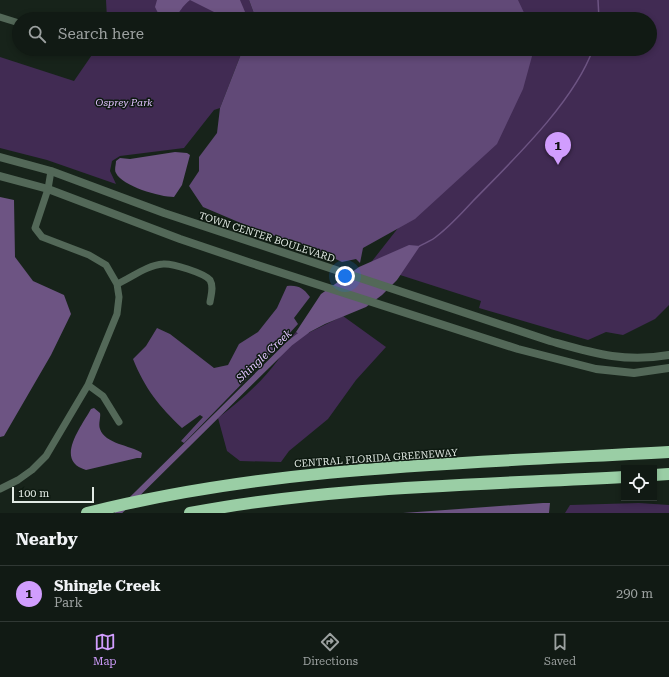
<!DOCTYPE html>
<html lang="en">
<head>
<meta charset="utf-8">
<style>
	body { margin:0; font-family:"Roboto Serif",serif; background:#1e2722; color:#f1f3f6 }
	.controls { position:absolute; right:12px; bottom:12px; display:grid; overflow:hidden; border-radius:0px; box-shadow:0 2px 6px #0003 }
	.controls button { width:36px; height:36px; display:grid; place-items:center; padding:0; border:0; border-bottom:1px solid #303834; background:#111a14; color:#f1f3f6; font:20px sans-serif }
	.scale { position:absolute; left:12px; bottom:10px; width:82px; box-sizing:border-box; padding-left:4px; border:2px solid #e2eae4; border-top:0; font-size:11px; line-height:14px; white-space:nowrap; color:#e2eae4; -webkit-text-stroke:3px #0e1a11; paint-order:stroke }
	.you { position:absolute; left:345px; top:276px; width:14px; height:14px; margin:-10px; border:3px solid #fff; border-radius:50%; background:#1a73e8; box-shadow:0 0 0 6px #1a73e833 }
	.badge { display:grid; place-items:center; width:26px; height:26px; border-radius:50%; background:#d19dfe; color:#111; font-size:13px; font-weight:700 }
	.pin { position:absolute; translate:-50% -33px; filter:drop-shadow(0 1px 2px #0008) }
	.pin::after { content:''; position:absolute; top:21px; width:14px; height:12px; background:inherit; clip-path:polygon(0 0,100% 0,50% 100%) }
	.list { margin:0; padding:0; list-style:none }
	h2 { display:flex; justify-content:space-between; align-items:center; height:52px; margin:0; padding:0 16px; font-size:17px }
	h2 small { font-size:13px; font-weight:400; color:#9ca1a0 }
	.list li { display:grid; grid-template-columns:26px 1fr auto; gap:12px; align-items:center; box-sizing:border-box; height:56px; padding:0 16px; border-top:1px solid #303834 }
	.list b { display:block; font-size:15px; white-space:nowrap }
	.list p { margin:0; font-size:13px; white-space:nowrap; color:#9ca1a0 }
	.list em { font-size:13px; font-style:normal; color:#9ca1a0 }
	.icon { flex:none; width:22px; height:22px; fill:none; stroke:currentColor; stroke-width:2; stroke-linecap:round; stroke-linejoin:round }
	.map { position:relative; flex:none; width:669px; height:513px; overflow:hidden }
	.search { position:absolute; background:#111a14; box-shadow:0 2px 6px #0003; left:12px; right:12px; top:12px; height:44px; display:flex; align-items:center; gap:10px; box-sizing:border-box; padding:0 14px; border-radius:22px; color:#9ca1a0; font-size:15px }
	.sheet { height:108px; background:#111a14 }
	nav { display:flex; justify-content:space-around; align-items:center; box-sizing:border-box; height:56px; border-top:1px solid #303834; background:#111a14; font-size:11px; color:#9ca1a0 }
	nav a { display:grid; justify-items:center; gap:2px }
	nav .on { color:#d19dfe }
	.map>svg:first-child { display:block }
	.green { fill:#412b53 }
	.forest { fill:#614977 }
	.water { fill:#6d5483 }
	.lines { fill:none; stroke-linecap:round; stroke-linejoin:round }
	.stream { stroke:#6d5483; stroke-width:1.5 }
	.canal { stroke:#6d5483; stroke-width:6 }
	.minor { stroke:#536858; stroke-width:7 }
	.tertiary { stroke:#536858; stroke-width:8 }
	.motorway { stroke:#9acea5; stroke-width:12 }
	.labels { text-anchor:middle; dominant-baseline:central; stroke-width:3; stroke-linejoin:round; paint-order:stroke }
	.park-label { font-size:10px; font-style:italic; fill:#e0c1fd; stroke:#0e1a11 }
	.street-label { font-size:10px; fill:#e2eae4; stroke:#0e1a11 }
	.water-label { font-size:11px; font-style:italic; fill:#e1c3fe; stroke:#0e1a11 }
</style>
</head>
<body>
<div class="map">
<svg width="669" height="513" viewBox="0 0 669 513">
	<rect width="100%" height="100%" fill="#17231a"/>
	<!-- green -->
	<path class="green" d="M106 0H249L256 19H107Z
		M507 0H669V305L655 319 623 335 606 332 588 340 479 308 481 301 369 265 526 65 521 49H650V19H513Z
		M96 49H243L220 108 214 110 184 148 120 156 112 161 110 171 116 184 47 160 0 148V57L74 81Z
		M343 316 386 347 356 380 328 419 289 451 281 462 240 461 227 451 218 418C240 401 261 383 278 360 284 351 288 340 296 332L300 335H304Z
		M639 503 669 505V513H565L570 505Z"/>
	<!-- forest -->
	<path class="forest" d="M249 0H518L527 19H256Z
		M243 49H534L523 89 497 144 415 219 363 248 360 263 356 259 342 262 308 246 262 232 203 207 189 186 199 171V157L217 133 220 108Z
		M287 286C299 285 303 288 310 297L294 318 298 324 261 364 184 443 181 441 203 417 200 415 182 428C159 406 145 389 133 359L146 346 157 328 170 334 214 368 228 365 239 344 258 332 277 308Z"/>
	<!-- water -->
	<path class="water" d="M157 0H190C176 11 183 17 161 19L155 7Z
		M190 0H240L248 19H218L214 12Z
		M175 152 187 153 190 155 182 185 174 197C160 197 122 186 116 173 114 170 116 165 116 161L120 158 130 159Z
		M0 197 14 200 15 257 33 281 64 295 71 314 51 355 4 436 0 437Z
		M409 245 420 246 397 280 382 295 366 307 325 324 304 335H300L296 332 321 294 359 267Z
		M94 408 100 413C101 418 98 424 100 429 105 444 130 445 142 453L141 458H137L86 470C54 461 81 427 91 409Z
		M543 503H550L549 513H403Z"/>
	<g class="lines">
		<!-- stream -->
		<path class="stream" d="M598 0 599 19
			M418 247C424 243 432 241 437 236 450 226 462 213 473 201 513 160 574 102 593 49"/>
		<!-- canal -->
		<path class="canal" d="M118 513 290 343 306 331"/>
		<!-- minor -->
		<path class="minor" d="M0 17 19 23
			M117 284C131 278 147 265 163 264 172 263 204 273 210 280 214 287 211 295 210 302
			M88 385 103 396 119 422
			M0 489 18 480 32 470 46 456 88 385 117 314 119 297 117 284 106 265 89 255 42 237 35 228 48 189 51 171"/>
		<!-- tertiary -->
		<path class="tertiary" d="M0 157 51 171 164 213 550 341C593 353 624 363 669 355
			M0 176 48 189 180 239 251 263 518 349 596 369 634 373 669 368"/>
		<!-- motorway -->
		<path class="motorway" d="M654 475 669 474
			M87 513C278 465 473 463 669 452
			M190 513C332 486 479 485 624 477"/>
	</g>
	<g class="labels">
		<!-- park labels -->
		<g class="park-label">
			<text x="124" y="102">Osprey Park</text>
		</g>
		<!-- street labels -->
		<g class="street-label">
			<text transform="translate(267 237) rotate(18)">TOWN CENTER BOULEVARD</text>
			<text transform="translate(376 458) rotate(-4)">CENTRAL FLORIDA GREENEWAY</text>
		</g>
		<!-- water labels -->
		<g class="water-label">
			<text transform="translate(264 356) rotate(-43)">Shingle Creek</text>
		</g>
	</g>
</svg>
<div class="controls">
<button><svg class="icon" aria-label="locate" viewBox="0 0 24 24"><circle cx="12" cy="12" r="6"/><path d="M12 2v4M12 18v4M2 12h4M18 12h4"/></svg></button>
</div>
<div class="scale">100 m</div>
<div class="you"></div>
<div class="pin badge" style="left:558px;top:165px">1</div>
<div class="search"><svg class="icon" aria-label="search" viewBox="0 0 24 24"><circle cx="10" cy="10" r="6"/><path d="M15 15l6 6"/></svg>Search here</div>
</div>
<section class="sheet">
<h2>Nearby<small></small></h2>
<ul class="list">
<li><span class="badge">1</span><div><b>Shingle Creek</b><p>Park</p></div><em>290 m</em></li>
</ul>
</section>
<nav>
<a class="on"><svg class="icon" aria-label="map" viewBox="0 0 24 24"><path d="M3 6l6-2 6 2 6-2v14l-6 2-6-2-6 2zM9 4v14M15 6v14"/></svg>Map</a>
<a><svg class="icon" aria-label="directions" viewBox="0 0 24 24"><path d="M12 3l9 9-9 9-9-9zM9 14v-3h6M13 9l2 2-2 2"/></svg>Directions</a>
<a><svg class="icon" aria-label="saved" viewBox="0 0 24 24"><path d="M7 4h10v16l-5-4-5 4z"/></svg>Saved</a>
</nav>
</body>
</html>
